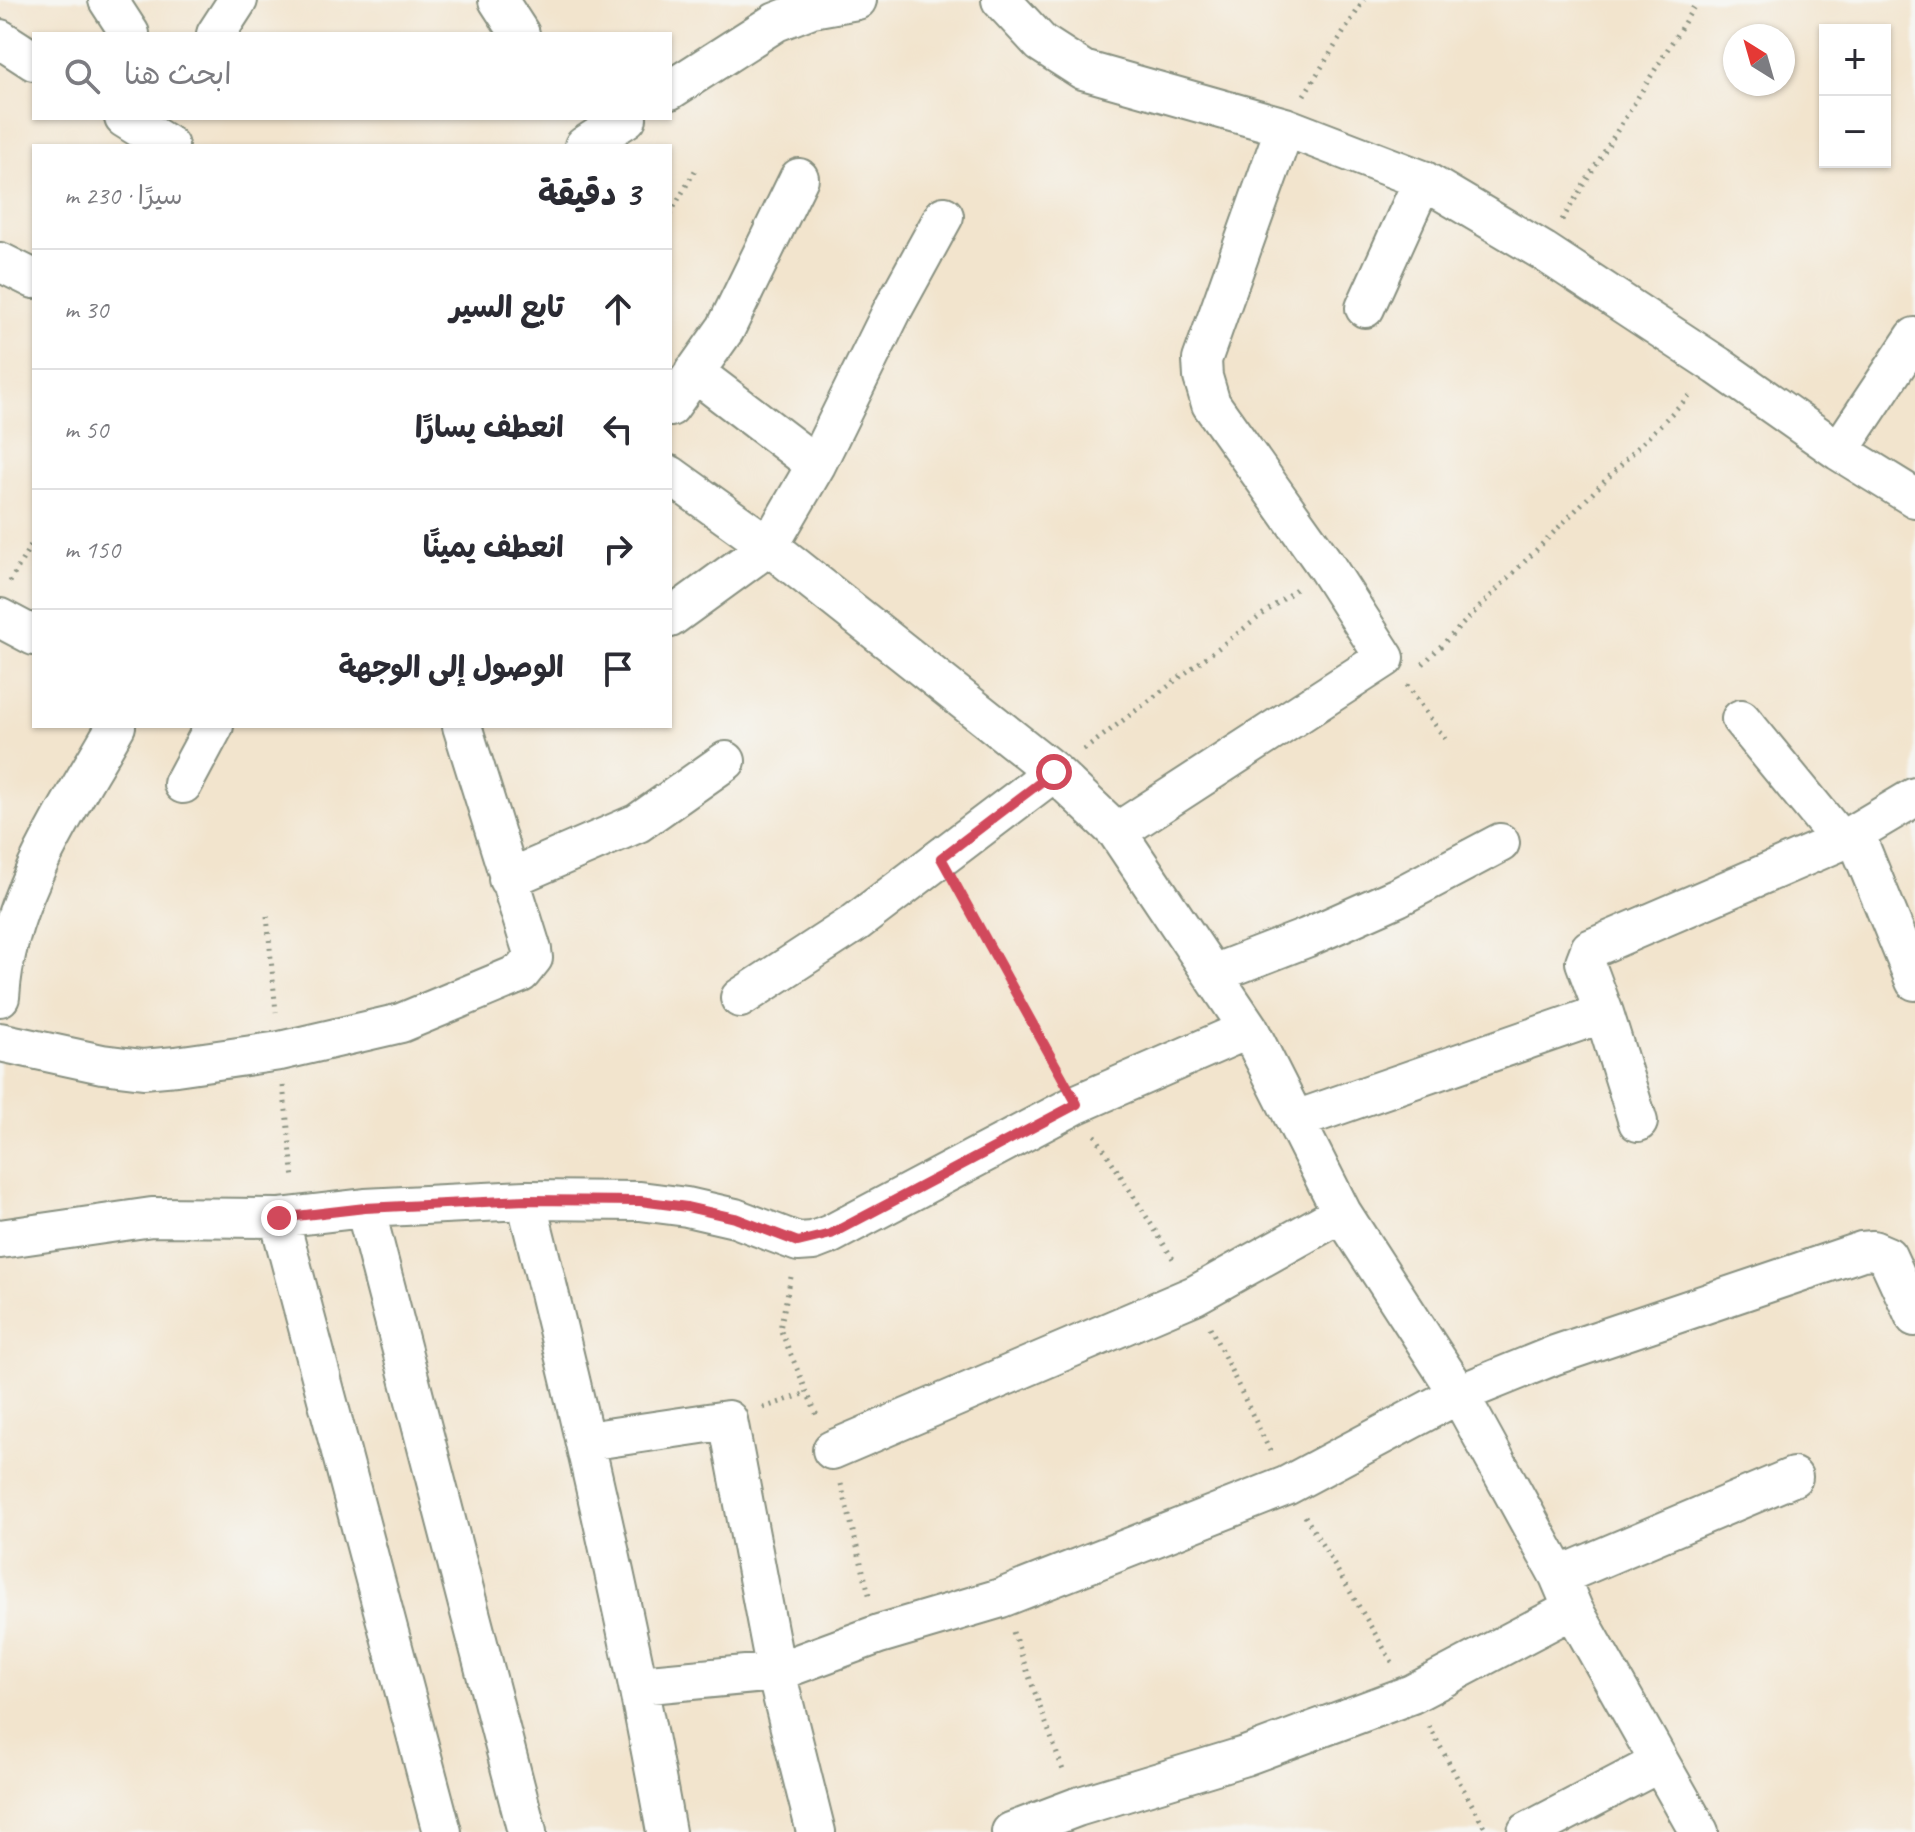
<!DOCTYPE html>
<html lang="ar">
<head>
<meta charset="utf-8">
<style>
	body { margin:0; font-family:Caveat,"Playpen Sans Arabic",sans-serif; background:#f7f7f7; color:#2b2b33; direction:rtl }
	.controls { position:absolute; right:24px; top:24px; display:grid; overflow:hidden; border-radius:0px; box-shadow:0 2px 6px #0004 }
	.controls button { width:72px; height:72px; display:grid; place-items:center; padding:0; border:0; border-bottom:2px solid #e1e1e2; background:#fff; color:#2b2b33; font:40px sans-serif }
	.compass { position:absolute; left:1723px; top:24px; width:72px; height:72px; border-radius:50%; background:#fff; box-shadow:0 2px 6px #0004; rotate:323deg }
	.stop { position:absolute; width:24px; height:24px; margin:-18px; border:6px solid #d1495b; border-radius:50%; background:#fff }
	.stop.end { background:#d1495b; border-color:#fff; box-shadow:0 2px 8px #0008 }
	.list { margin:0; padding:0; list-style:none }
	h2 { display:flex; justify-content:space-between; align-items:center; height:104px; margin:0; padding:0 32px; font-size:34px }
	h2 small { font-size:26px; font-weight:400; color:#7c7c81 }
	.list li { display:grid; grid-template-columns:52px 1fr auto; gap:24px; align-items:center; box-sizing:border-box; height:120px; padding:0 32px; border-top:2px solid #e1e1e2 }
	.list b { display:block; font-size:30px; white-space:nowrap }
	.list em { font-size:26px; font-style:normal; color:#7c7c81 }
	.icon { flex:none; width:44px; height:44px; fill:none; stroke:currentColor; stroke-width:2; stroke-linecap:round; stroke-linejoin:round }
	.map { position:relative; flex:none; width:1915px; height:1832px; overflow:hidden; direction:ltr }
	.search { position:absolute; background:#fff; box-shadow:0 2px 6px #0004; left:32px; top:32px; width:640px; height:88px; display:flex; align-items:center; gap:20px; box-sizing:border-box; padding:0 28px; border-radius:0px; color:#7c7c81; font-size:30px }
	.panel { position:absolute; background:#fff; box-shadow:0 2px 6px #0004; left:32px; top:144px; width:640px; height:584px; border-radius:0px; direction:rtl }
	.map>svg:first-child { display:block }
	.lines { fill:none; stroke-linecap:round; stroke-linejoin:round }
	.minor-casing { stroke:#889080; stroke-width:42 }
	.path { stroke:#889080; stroke-width:5; stroke-dasharray:2 6; stroke-linecap:butt }
	.minor { stroke:#fff; stroke-width:38 }
	.route { stroke:#d1495b; stroke-width:10 }
</style>
</head>
<body>
<div class="map">
<svg width="1915" height="1832" viewBox="0 0 1915 1832">
	<rect width="100%" height="100%" fill="#f6f6f2"/>
	<filter id="ink" filterUnits="userSpaceOnUse"><feTurbulence type="fractalNoise" baseFrequency=".0125" numOctaves="2"/><feDisplacementMap in="SourceGraphic" scale="16" xChannelSelector="R" yChannelSelector="G"/><feConvolveMatrix kernelMatrix="1 2 1 2 8 2 1 2 1" color-interpolation-filters="sRGB"/></filter>
	<filter id="wash" filterUnits="userSpaceOnUse"><feTurbulence type="fractalNoise" baseFrequency=".006" numOctaves="4" result="noise"/><feDisplacementMap in="SourceGraphic" scale="32" xChannelSelector="R" yChannelSelector="G"/><feGaussianBlur stdDeviation="1.8" result="paint"/><feColorMatrix in="noise" values="0 0 0 0 0 0 0 0 0 0 0 0 0 0 0 0 0 1.4 0 .05"/><feComposite in="paint" operator="in"/></filter>
	<g filter="url(#wash)">
		<rect width="100%" height="100%" fill="#f2e4cd"/>
	</g>
	<g filter="url(#ink)">
		<g class="lines">
			<defs>
				<path id="minor" d="M108 0 130 34
					M498 0 520 34
					M1001 0 1041 43 1083 70 1285 127 1423 180 1543 251 1718 366 1839 451 1915 498
					M216 34 238 0
					M0 39 34 61
					M670 90 776 22 812 8 857 0
					M124 118 169 146
					M584 146 627 118
					M0 262 34 279
					M1365 308 1423 180
					M694 372 816 465
					M670 407 726 328 799 178
					M1839 451 1915 337
					M670 475 769 546 1054 772 1117 832 1249 1029 1342 1213 1459 1394 1559 1576 1573 1609 1699 1832
					M0 618 34 636
					M670 618 769 546 816 465 892 311 944 216
					M1741 719 1841 841
					M183 784 214 726
					M1117 832 1385 658 1326 566 1211 404 1203 377 1202 360 1285 127
					M1855 834 1915 981
					M508 879 638 823 726 761
					M1213 974 1306 938 1398 897 1500 843
					M0 997C6 897 68 811 116 726
					M740 998 855 923 1054 772
					M0 1042 102 1064 143 1069 176 1066 280 1051 401 1023 521 973 533 958 532 950 462 726
					M1296 1120 1604 1013
					M1638 1122 1604 1013 1585 962 1590 949 1841 841 1915 797
					M526 1200C579 1410 628 1619 666 1832
					M365 1208 527 1832
					M279 1218 442 1832
					M0 1239 152 1217 279 1218 365 1208 526 1200 640 1201 687 1207 735 1218 798 1242 813 1241 831 1234 1077 1104 1249 1029
					M587 1441 728 1420 776 1672 816 1832
					M832 1450 1195 1295 1342 1213
					M1559 1576 1793 1477
					M639 1685 776 1672 879 1634 1001 1598 1286 1486 1459 1394 1555 1355 1862 1251 1873 1250 1887 1256 1915 1317
					M1011 1832 1077 1807 1245 1756 1412 1694 1573 1609
					M1527 1832 1659 1763"/>
			</defs>
			<!-- minor casing -->
			<use href="#minor" class="minor-casing"/>
			<!-- path -->
			<path class="path" d="M1304 95 1364 0
				M670 214 697 167
				M1562 220 1695 5
				M10 582 34 539
				M1423 664 1692 393
				M1407 685 1448 743
				M1084 750 1296 589
				M959 890 1058 1071
				M267 916 276 1012
				M283 1086 294 1179
				M1095 1135 1175 1262
				M791 1277 780 1329 818 1418
				M1210 1327 1270 1451
				M763 1408 807 1393
				M841 1484 870 1598
				M1305 1516 1392 1662
				M1013 1632 1064 1773
				M1429 1726 1487 1832"/>
			<!-- minor -->
			<use href="#minor" class="minor"/>
		</g>
	</g>
	<g class="lines" filter="url(#ink)">
		<!-- route -->
		<path class="route" d="M279 1218 365 1208 526 1200 640 1201 687 1207 735 1218 798 1242 831 1234 1077 1104 941 858 1054 772"/>
	</g>
</svg>
<div class="controls">
<button>+</button>
<button>−</button>
</div>
<svg class="compass" viewBox="-18 -18 36 36"><path d="M0-13l5 13h-10z" fill="#e53935"/><path d="M0 13l5-13h-10z" fill="#7c7c81"/></svg>
<div class="stop" style="left:1054px;top:772px"></div>
<div class="stop end" style="left:279px;top:1218px"></div>
<div class="search"><svg class="icon" aria-label="search" viewBox="0 0 24 24"><circle cx="10" cy="10" r="6"/><path d="M15 15l6 6"/></svg>ابحث هنا</div>
<section class="panel">
<h2>3 دقيقة<small>سيرًا · 230 m</small></h2>
<ul class="list">
<li><svg class="icon" aria-label="ahead" viewBox="0 0 24 24"><path d="M12 20V5M6 11l6-6 6 6"/></svg><div><b>تابع السير</b></div><em>30 m</em></li>
<li><svg class="icon" aria-label="left" viewBox="0 0 24 24"><path d="M17 20v-9H6M10 6l-5 5 5 5"/></svg><div><b>انعطف يسارًا</b></div><em>50 m</em></li>
<li><svg class="icon" aria-label="right" viewBox="0 0 24 24"><path d="M7 20v-9h11M14 6l5 5-5 5"/></svg><div><b>انعطف يمينًا</b></div><em>150 m</em></li>
<li><svg class="icon" aria-label="arrive" viewBox="0 0 24 24"><path d="M6 21V4h12l-3 4 3 4H6"/></svg><div><b>الوصول إلى الوجهة</b></div></li>
</ul>
</section>
</div>
</body>
</html>
